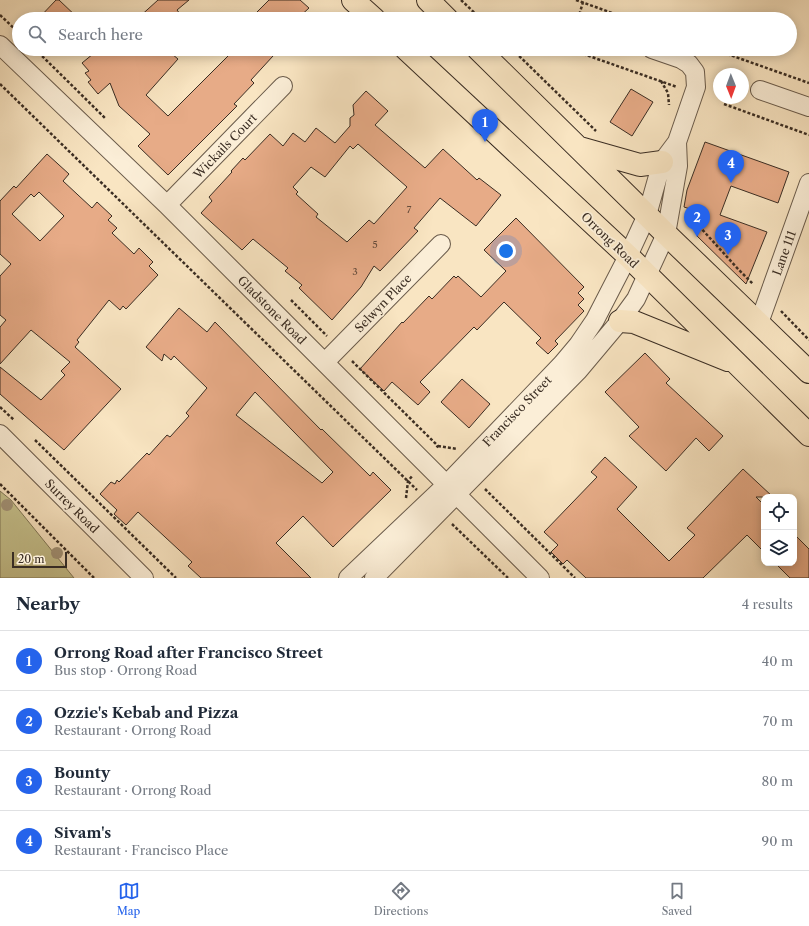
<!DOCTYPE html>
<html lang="en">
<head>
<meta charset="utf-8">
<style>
	body { margin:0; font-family:"Libre Caslon Text",serif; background:#f6f6f7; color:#1f2937 }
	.controls { position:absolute; right:12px; bottom:12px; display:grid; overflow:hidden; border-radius:8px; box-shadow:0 2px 10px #0003 }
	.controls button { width:36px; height:36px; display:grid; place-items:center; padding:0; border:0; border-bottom:1px solid #e0e1e3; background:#fff; color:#1f2937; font:20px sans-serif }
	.compass { position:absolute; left:713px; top:68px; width:36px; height:36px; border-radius:50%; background:#fff; box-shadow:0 2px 10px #0003; rotate:179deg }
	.scale { position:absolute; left:12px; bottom:10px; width:55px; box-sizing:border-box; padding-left:4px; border:2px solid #3a2d23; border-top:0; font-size:11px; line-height:14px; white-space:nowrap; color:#3a2d23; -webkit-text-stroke:3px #fbeed7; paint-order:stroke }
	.you { position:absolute; left:506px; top:251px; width:14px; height:14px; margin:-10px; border:3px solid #fff; border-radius:50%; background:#1a73e8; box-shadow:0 0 0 6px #1a73e833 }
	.badge { display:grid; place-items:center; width:26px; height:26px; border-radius:50%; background:#2563eb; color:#fff; font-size:13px; font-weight:700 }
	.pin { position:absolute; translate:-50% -33px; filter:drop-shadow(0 1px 2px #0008) }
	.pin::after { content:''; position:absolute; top:21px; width:14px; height:12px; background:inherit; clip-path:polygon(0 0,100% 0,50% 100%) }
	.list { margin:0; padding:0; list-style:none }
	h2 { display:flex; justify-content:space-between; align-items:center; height:52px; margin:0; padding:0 16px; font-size:17px }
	h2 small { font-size:13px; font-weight:400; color:#747a83 }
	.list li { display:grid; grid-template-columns:26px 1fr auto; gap:12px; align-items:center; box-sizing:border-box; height:60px; padding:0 16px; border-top:1px solid #e0e1e3 }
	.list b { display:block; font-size:15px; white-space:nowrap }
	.list p { margin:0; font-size:13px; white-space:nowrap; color:#747a83 }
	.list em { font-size:13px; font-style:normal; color:#747a83 }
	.icon { flex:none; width:22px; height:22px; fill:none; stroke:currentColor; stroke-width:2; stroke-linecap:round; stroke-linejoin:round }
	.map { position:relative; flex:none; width:809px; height:578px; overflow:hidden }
	.search { position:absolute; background:#fff; box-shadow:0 2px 10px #0003; left:12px; right:12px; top:12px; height:44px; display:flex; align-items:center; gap:10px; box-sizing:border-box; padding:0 14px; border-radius:22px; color:#747a83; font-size:15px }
	.sheet { height:292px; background:#fff }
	nav { display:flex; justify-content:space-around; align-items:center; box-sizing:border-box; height:56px; border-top:1px solid #e0e1e3; background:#fff; font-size:11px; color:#747a83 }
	nav a { display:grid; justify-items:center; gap:2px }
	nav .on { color:#2563eb }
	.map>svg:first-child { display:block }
	.green { fill:#c6c28e; stroke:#807858 }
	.building { fill:#e7ab87; stroke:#3a2d23; fill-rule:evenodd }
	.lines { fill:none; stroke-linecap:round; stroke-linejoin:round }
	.minor-casing { stroke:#6a5b4b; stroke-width:20 }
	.highway-casing { stroke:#3a2d23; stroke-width:24 }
	.path { stroke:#3a2d23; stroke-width:2.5; stroke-dasharray:3 2; stroke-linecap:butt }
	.minor { stroke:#fbeed7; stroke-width:18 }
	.highway { stroke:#f9e5c2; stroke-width:22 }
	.tree { fill:#a39479 }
	.labels { text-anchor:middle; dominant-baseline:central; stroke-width:3.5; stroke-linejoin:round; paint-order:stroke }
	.number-label { font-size:10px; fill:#654c3c }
	.street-label { font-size:12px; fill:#3a2d23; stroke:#fbeed7 }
</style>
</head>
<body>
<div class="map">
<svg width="809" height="578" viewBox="0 0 809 578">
	<rect width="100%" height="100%" fill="#f9e5c2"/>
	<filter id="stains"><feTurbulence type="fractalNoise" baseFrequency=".005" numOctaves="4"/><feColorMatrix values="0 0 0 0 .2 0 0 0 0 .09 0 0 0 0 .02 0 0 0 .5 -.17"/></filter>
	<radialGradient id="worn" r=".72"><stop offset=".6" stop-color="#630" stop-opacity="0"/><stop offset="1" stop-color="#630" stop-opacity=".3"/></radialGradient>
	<!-- green -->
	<path class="green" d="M0 491 11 500 74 578H0Z"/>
	<!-- building -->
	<path class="building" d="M56 0H59L79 19H38Z
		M158 0H189L177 10 184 19H137Z
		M269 0H300L309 8 297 19H250Z
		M99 49H166L178 59 146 95 168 116 235 49H266L273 56 251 80 254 83 234 104 237 106 168 175 138 146 150 134 119 106 110 83 98 94 88 82 91 80 85 73 89 71 82 63Z
		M631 89 653 102 632 136 610 122Z
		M366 91 388 111 375 125 425 168 443 149 477 180 479 178 501 195 476 226 440 198 414 228 418 231 380 271 374 266 361 287 332 320 299 288 302 285 285 271 288 268 253 239 242 250 201 213 212 201 209 197 232 172 231 171 243 158 245 160 270 134 283 146 293 133 305 142 316 128 335 143 350 126V118L354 115 353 105ZM358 144 407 187 374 224 369 220 347 242 316 217 318 214 296 194 298 192 293 187 311 167 325 177 350 146 353 149Z
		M705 142 789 172 778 203 731 186 720 215 767 232 746 284 697 236 700 226 694 219 693 210 684 207 687 190Z
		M47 154 69 174 63 181 92 208 97 202 112 216 108 220 117 228 112 233 134 254 139 248 153 262 149 266 158 275 126 309 123 306 120 310 109 300 77 340 79 342 75 347 121 389 64 450 0 394V367L41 400 65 375 61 371 70 362 31 330 0 364V327L6 320 0 315V276L11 264 0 254V201L14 186 16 188ZM39 192 64 216 40 241 12 214 31 194 34 197Z
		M516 218 584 287 578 293 584 299 578 305 584 311 555 341 558 344 548 354 536 343 541 338 504 302 477 330 474 327 420 382 430 392 418 405 392 382 384 391 360 369 402 322 403 323 429 296 432 299 454 276 456 278 458 276 481 297 506 271 484 250Z
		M179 308 207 332 215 322 321 430 322 429 370 476 373 472 391 490 333 547 303 516 276 543 311 578H201L188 566 192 562 138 512 126 525 114 514 117 510 100 494 111 482 115 484 117 480 119 482 147 453 149 455 167 435 170 437 189 416 186 413 207 388 174 356 171 360 164 354 162 361 146 347ZM255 392 333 472 322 483 236 415Z
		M645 353 670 379 666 383 723 436 709 451 696 438 666 471 629 436 639 427 605 392Z
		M462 379 490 404 469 428 441 402Z
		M605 457 637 487 617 509 669 561 695 535 687 528 743 469 773 497H756L764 505V552L747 535 703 578H586L567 560 563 564 551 552 558 545 544 532 597 477 591 472Z
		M794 534 809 549V578H790L775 563H794Z"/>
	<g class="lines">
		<defs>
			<path id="minor" d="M0 45 167 205 540 578
				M760 90 809 107
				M167 205 283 86
				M759 323 809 183
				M325 362 441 244
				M0 434 144 578
				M348 578 446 485 562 364 578 345 595 320 628 256 647 215 662 162 677 142 696 87 695 72 689 64 681 59 652 49
				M374 578 578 371 620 321 636 299 666 234 678 166 677 142"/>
			<path id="highway" d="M353 0 374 19
				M428 0 447 19
				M406 49 628 256 809 435
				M478 49 666 234 809 372
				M580 148 640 165 662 162
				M620 321 634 322 728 360"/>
		</defs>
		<!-- minor casing -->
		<use href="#minor" class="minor-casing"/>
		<!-- highway casing -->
		<use href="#highway" class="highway-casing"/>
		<!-- path -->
		<path class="path" d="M461 0 481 19
			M576 0 629 19
			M0 15 19 33
			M578 19 583 2
			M35 49 106 119
			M512 49 596 131
			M569 49 677 87
			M713 49 809 83
			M661 81 668 93 669 105
			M0 84 417 490
			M724 104 809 135
			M689 215 738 269 753 284
			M291 300 327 336
			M781 311 809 340
			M352 361 438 446 436 448
			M0 407 14 420
			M35 440 176 578
			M438 446 457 449
			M0 484 94 578
			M485 489 575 578
			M406 498 408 481 413 475
			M452 524 508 578"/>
		<!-- minor -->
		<use href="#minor" class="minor"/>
		<!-- highway -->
		<use href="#highway" class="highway"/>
	</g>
	<!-- trees -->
	<g class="tree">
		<circle cx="7" cy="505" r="6"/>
		<circle cx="57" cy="553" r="6"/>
	</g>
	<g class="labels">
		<!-- number labels -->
		<g class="number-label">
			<text x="409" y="209">7</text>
			<text x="375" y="244">5</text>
			<text x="355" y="271">3</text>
		</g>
		<!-- street labels -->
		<g class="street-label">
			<text transform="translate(225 146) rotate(-46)">Wickails Court</text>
			<text transform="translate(610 240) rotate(44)">Orrong Road</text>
			<text transform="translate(784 253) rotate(-70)">Lane 111</text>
			<text transform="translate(383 303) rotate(-46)">Selwyn Place</text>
			<text transform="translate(272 310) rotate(45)">Gladstone Road</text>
			<text transform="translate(517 411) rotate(-46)">Francisco Street</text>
			<text transform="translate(72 506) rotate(45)">Surrey Road</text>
		</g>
	</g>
	<rect width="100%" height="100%" filter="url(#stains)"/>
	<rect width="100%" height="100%" fill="url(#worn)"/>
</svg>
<div class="controls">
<button><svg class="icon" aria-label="locate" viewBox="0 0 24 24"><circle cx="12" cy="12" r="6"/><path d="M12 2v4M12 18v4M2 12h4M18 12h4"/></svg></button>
<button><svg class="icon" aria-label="layers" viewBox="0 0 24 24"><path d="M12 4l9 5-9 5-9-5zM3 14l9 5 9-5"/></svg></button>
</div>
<svg class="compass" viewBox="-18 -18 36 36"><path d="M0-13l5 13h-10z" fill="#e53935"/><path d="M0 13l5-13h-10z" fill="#747a83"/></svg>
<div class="scale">20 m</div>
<div class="you"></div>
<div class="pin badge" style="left:485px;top:142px">1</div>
<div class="pin badge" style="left:697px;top:237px">2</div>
<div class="pin badge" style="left:728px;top:255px">3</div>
<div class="pin badge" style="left:731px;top:183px">4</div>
<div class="search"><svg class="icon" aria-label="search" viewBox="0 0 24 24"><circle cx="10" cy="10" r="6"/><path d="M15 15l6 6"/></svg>Search here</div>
</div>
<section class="sheet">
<h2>Nearby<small>4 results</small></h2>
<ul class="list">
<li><span class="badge">1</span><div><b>Orrong Road after Francisco Street</b><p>Bus stop · Orrong Road</p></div><em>40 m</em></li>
<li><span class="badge">2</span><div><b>Ozzie's Kebab and Pizza</b><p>Restaurant · Orrong Road</p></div><em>70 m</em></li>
<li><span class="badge">3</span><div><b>Bounty</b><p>Restaurant · Orrong Road</p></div><em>80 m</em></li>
<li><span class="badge">4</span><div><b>Sivam's</b><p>Restaurant · Francisco Place</p></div><em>90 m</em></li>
</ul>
</section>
<nav>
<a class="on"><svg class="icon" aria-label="map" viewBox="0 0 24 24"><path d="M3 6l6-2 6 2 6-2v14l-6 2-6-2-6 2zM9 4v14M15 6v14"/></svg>Map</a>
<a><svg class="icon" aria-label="directions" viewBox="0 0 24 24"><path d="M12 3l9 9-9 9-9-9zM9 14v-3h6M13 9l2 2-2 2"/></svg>Directions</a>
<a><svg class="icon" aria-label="saved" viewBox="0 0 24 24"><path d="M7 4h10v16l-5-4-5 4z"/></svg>Saved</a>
</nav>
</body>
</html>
